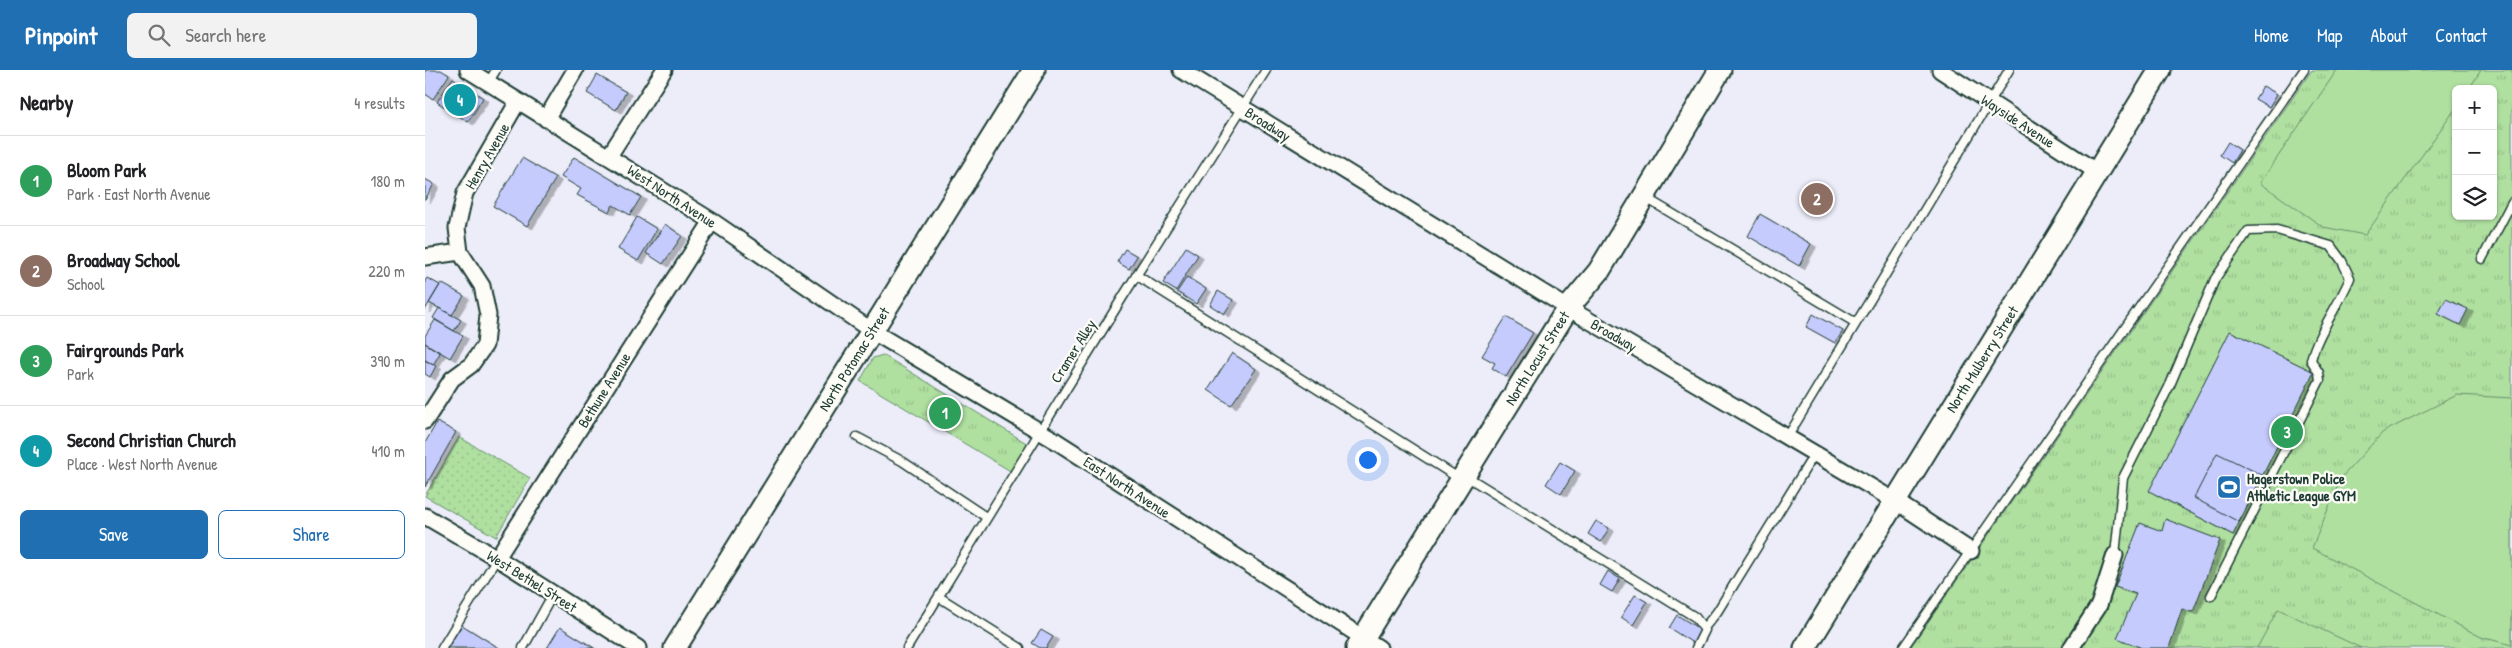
<!DOCTYPE html>
<html lang="en">
<head>
<meta charset="utf-8">
<style>
	body { margin:0; font-family:"Patrick Hand",sans-serif; background:#f2f2f2; color:#202124 }
	.controls { position:absolute; right:15px; top:15px; display:grid; overflow:hidden; border-radius:8px; box-shadow:0 1px 4px #0004 }
	.controls button { width:45px; height:45px; display:grid; place-items:center; padding:0; border:0; border-bottom:1px solid #e0e0e0; background:#fff; color:#202124; font:25px sans-serif }
	.you { position:absolute; left:942px; top:389px; width:18px; height:18px; margin:-12px; border:4px solid #fff; border-radius:50%; background:#1a73e8; box-shadow:0 0 0 8px #1a73e833 }
	.badge { display:grid; place-items:center; width:32px; height:32px; border-radius:50%; background:#1f6fb2; color:#fff; font-size:16px; font-weight:700 }
	.pin { position:absolute; translate:-50% -50%; border:2px solid #fff; box-shadow:0 1px 5px #0006 }
	.list { margin:0; padding:0; list-style:none }
	h2 { display:flex; justify-content:space-between; align-items:center; height:65px; margin:0; padding:0 20px; font-size:21px }
	h2 small { font-size:16px; font-weight:400; color:#757577 }
	.list li { display:grid; grid-template-columns:32px 1fr auto; gap:15px; align-items:center; box-sizing:border-box; height:90px; padding:0 20px; border-top:1px solid #e0e0e0 }
	.list b { display:block; font-size:19px; white-space:nowrap }
	.list p { margin:0; font-size:16px; white-space:nowrap; color:#757577 }
	.list em { font-size:16px; font-style:normal; color:#757577 }
	.actions { display:flex; gap:10px; padding:15px 20px }
	.actions a { flex:1; padding:11px 0; border:1px solid #1f6fb2; border-radius:8px; text-align:center; font-size:18px; color:#1f6fb2 }
	.actions .main { background:#1f6fb2; color:#fff }
	.icon { flex:none; width:28px; height:28px; fill:none; stroke:currentColor; stroke-width:2; stroke-linecap:round; stroke-linejoin:round }
	.map { position:relative; flex:none; width:2087px; height:578px; overflow:hidden }
	header { display:flex; align-items:center; gap:30px; box-sizing:border-box; height:70px; padding:0 25px; background:#1f6fb2; color:#fff }
	header strong { font-size:24px }
	nav { display:flex; gap:28px; margin-inline-start:auto; font-size:18px }
	.search { width:350px; height:45px; background:#f2f2f2; display:flex; align-items:center; gap:12px; box-sizing:border-box; padding:0 18px; border-radius:8px; color:#757577; font-size:19px }
	main { display:flex }
	aside { flex:1; background:#fff }
	.map>svg:first-child { display:block }
	.grass { fill:url(#grass-dots); stroke:#678e6a }
	.park { fill:url(#park-tufts); stroke:#678e6a; fill-rule:evenodd }
	.garden { fill:#afe0a0; stroke:#678e6a }
	.building { fill:#c6cbfd; stroke:#1f3d34; filter:url(#shadow) }
	.lines { fill:none; stroke-linecap:round; stroke-linejoin:round }
	.lane-casing { stroke:#1f3d34; stroke-width:11 }
	.street-casing { stroke:#1f3d34; stroke-width:19 }
	.secondary-casing { stroke:#1f3d34; stroke-width:25 }
	.lane { stroke:#fdfcf7; stroke-width:8 }
	.street { stroke:#fdfcf7; stroke-width:15 }
	.secondary { stroke:#fdfcf7; stroke-width:21 }
	.labels { text-anchor:middle; dominant-baseline:central; stroke-width:4.5; stroke-linejoin:round; paint-order:stroke }
	.street-label { font-size:15px; fill:#1f3d34; stroke:#fdfcf7 }
	.poi-label { font-size:15px; font-weight:bold; fill:#1f3d34; stroke:#fdfcf7; text-anchor:start }
</style>
</head>
<body>
<header>
<strong>Pinpoint</strong>
<div class="search"><svg class="icon" aria-label="search" viewBox="0 0 24 24"><circle cx="10" cy="10" r="6"/><path d="M15 15l6 6"/></svg>Search here</div>
<nav><a>Home</a><a>Map</a><a>About</a><a>Contact</a></nav>
</header>
<main>
<aside>
<h2>Nearby<small>4 results</small></h2>
<ul class="list">
<li><span class="badge" style="background:#2e9e5b">1</span><div><b>Bloom Park</b><p>Park · East North Avenue</p></div><em>180 m</em></li>
<li><span class="badge" style="background:#8d6e63">2</span><div><b>Broadway School</b><p>School</p></div><em>220 m</em></li>
<li><span class="badge" style="background:#2e9e5b">3</span><div><b>Fairgrounds Park</b><p>Park</p></div><em>390 m</em></li>
<li><span class="badge" style="background:#0f9aa8">4</span><div><b>Second Christian Church</b><p>Place · West North Avenue</p></div><em>410 m</em></li>
</ul>
<div class="actions"><a class="main">Save</a><a>Share</a></div>
</aside>
<div class="map">
<svg width="2087" height="578" viewBox="0 0 2087 578">
	<defs>
		<pattern id="grass-dots" width="8" height="8" patternUnits="userSpaceOnUse" patternTransform="scale(1.25)"><rect width="8" height="8" fill="#afe0a0"/><path d="M2 2h.1M6 6h.1" fill="none" stroke="#96c18a" stroke-width="1.8" stroke-linecap="round"/></pattern>
		<pattern id="park-tufts" width="24" height="20" patternUnits="userSpaceOnUse" patternTransform="scale(1.25)"><rect width="24" height="20" fill="#afe0a0"/><path d="M3 7l-1-3M5 7V3M7 7l1-3M15 17l-1-3M17 17v-4M19 17l1-3" fill="none" stroke="#96c18a"/></pattern>
		<filter id="shadow"><feDropShadow dx="5.5" dy="3" stdDeviation="0" flood-color="#0004"/></filter>
	</defs>
	<rect width="100%" height="100%" fill="#ecedf9"/>
	<filter id="ink" filterUnits="userSpaceOnUse"><feTurbulence type="fractalNoise" baseFrequency=".02" numOctaves="2"/><feDisplacementMap in="SourceGraphic" scale="10" xChannelSelector="R" yChannelSelector="G"/><feConvolveMatrix kernelMatrix="1 2 1 2 8 2 1 2 1" color-interpolation-filters="sRGB"/></filter>
	<g filter="url(#ink)">
		<!-- grass -->
		<path class="grass" d="M34 367 105 408 71 467 0 426Z"/>
		<!-- park -->
		<path class="park" d="M1887 0H2087V578H1485ZM2031 19H2068V146H2031Z
			M458 285 603 374 587 402 435 311 448 288Z"/>
		<!-- garden -->
		<path class="garden" d="M1912 0H2056L2044 19H2031V38L1940 165 1898 157 1835 113Z
			M2032 325 2087 328V575L2056 567 1887 478 1916 408 1958 362Z
			M1853 539 1936 578H1832Z"/>
		<!-- building -->
		<path class="building" d="M0 0H16L24 5 8 29 0 24Z
			M172 5 201 22 191 40 162 23Z
			M28 8 58 28 43 52 12 32Z
			M1838 16 1852 24 1844 37 1830 29Z
			M1803 72 1815 80 1807 93 1795 85Z
			M149 87 216 127 205 145 188 135 184 142 152 125 156 119 136 107Z
			M97 88 131 108 102 156 68 136Z
			M0 109 9 114 0 130Z
			M1335 144 1386 174 1374 196 1323 166Z
			M212 147 232 159 213 191 193 179Z
			M240 154 257 166 238 194 221 183Z
			M761 177 773 185 751 221 738 213Z
			M700 179 712 186 704 199 692 192Z
			M762 207 781 219 771 234 752 222Z
			M2 208 15 215 0 240V211Z
			M16 213 39 226 27 245 4 233Z
			M793 221 808 230 799 244 785 235Z
			M2021 229 2043 239 2035 255 2013 244Z
			M14 238 36 250 29 261 8 248Z
			M1388 244 1418 261 1410 273 1381 257Z
			M1081 247 1108 263 1081 307 1067 298 1070 293 1057 286Z
			M10 250 38 266 25 288 0 273V266Z
			M1805 261 1889 302 1808 465 1724 421Z
			M0 273 15 283 8 295 0 290Z
			M807 283 831 299 806 335 783 320Z
			M0 290 11 296 5 307 0 304Z
			M12 352 31 362 0 417V373Z
			M1792 383 1839 406 1814 452 1769 428Z
			M1135 392 1150 401 1136 424 1121 414Z
			M1740 449 1795 470 1768 542 1757 539 1744 578H1717L1692 568 1711 524 1690 517 1715 453 1737 461Z
			M1171 451 1184 458 1176 472 1163 464Z
			M1183 501 1195 509 1187 522 1175 515Z
			M1210 525 1222 532 1208 555 1196 547Z
			M1252 545 1276 560 1268 573 1244 558Z
			M37 555 74 578H22Z
			M135 557 169 578H122Z
			M616 560 628 567 621 578H615L607 573Z"/>
		<g class="lines">
			<defs>
				<path id="lane" d="M63 13 71 0
					M1221 128 1431 253
					M2057 189 2087 132
					M711 205 1035 409
					M1363 366 1584 0
					M432 367 477 391 561 447
					M1041 406 1270 547 1280 560 1271 578
					M1690 485 1698 408 1745 315 1790 209 1823 161 1852 160 1906 176 1917 191 1925 208C1914 235 1892 264 1886 290L1894 303 1895 310 1786 526
					M514 527 595 578
					M1279 558 1292 542 1390 383
					M17 578 72 488
					M98 578 128 524
					M482 578 699 225 841 0
					M1478 578 1879 0"/>
				<path id="street" d="M43 0 287 151 447 261 631 371 954 578
					M756 0 1143 238 1470 431 1546 481
					M1515 0 1672 102
					M121 49 150 0
					M184 86 239 0
					M0 187 35 182
					M0 351 27 309 46 295 60 275 63 245 57 216 35 182 32 158 40 123 92 33
					M0 446 72 488 213 578
					M72 488 287 151
					M1646 578 1674 535 1690 485"/>
				<path id="secondary" d="M250 578 609 0
					M932 578 1143 238 1174 201 1295 0
					M1380 578 1735 0"/>
			</defs>
			<!-- lane casing -->
			<use href="#lane" class="lane-casing"/>
			<!-- street casing -->
			<use href="#street" class="street-casing"/>
			<!-- secondary casing -->
			<use href="#secondary" class="secondary-casing"/>
			<!-- lane -->
			<use href="#lane" class="lane"/>
			<!-- street -->
			<use href="#street" class="street"/>
			<!-- secondary -->
			<use href="#secondary" class="secondary"/>
		</g>
	</g>
	<!-- icons -->
	<defs>
		<symbol id="stadium-square" viewBox="-11 -11 22 22"><rect x="-9" y="-9" width="18" height="18" rx="4" fill="#1f6fb2" stroke="#fdfcf7"/><path d="M0-5a6.5 5 0 1 0 0 10a6.5 5 0 1 0 0-10ZM-3.5-1.8h7v3.6h-7Z" fill="#fff"/></symbol>
	</defs>
	<g fill-rule="evenodd">
		<use href="#stadium-square" x="1790" y="403" width="28" height="28"/>
	</g>
	<g class="labels">
		<!-- street labels -->
		<g class="street-label">
			<text transform="translate(1593 51) rotate(33)">Wayside Avenue</text>
			<text transform="translate(843 54) rotate(32)">Broadway</text>
			<text transform="translate(62 86) rotate(-60)">Henry Avenue</text>
			<text transform="translate(247 126) rotate(33)">West North Avenue</text>
			<text transform="translate(1189 265) rotate(30)">Broadway</text>
			<text transform="translate(648 281) rotate(-58)">Cramer Alley</text>
			<text transform="translate(1112 288) rotate(-58)">North Locust Street</text>
			<text transform="translate(429 289) rotate(-58)">North Potomac Street</text>
			<text transform="translate(1557 289) rotate(-58)">North Mulberry Street</text>
			<text transform="translate(179 320) rotate(-58)">Bethune Avenue</text>
			<text transform="translate(702 417) rotate(33)">East North Avenue</text>
			<text transform="translate(107 511) rotate(32)">West Bethel Street</text>
		</g>
		<!-- poi labels -->
		<g class="poi-label">
			<text x="1822" y="408">Hagerstown Police<tspan x="1822" dy="17">Athletic League GYM</tspan></text>
		</g>
	</g>
</svg>
<div class="controls">
<button>+</button>
<button>−</button>
<button><svg class="icon" aria-label="layers" viewBox="0 0 24 24"><path d="M12 4l9 5-9 5-9-5zM3 14l9 5 9-5"/></svg></button>
</div>
<div class="you"></div>
<div class="pin badge" style="left:520px;top:343px;background:#2e9e5b">1</div>
<div class="pin badge" style="left:1392px;top:129px;background:#8d6e63">2</div>
<div class="pin badge" style="left:1862px;top:362px;background:#2e9e5b">3</div>
<div class="pin badge" style="left:35px;top:30px;background:#0f9aa8">4</div>
</div>
</main>
</body>
</html>
